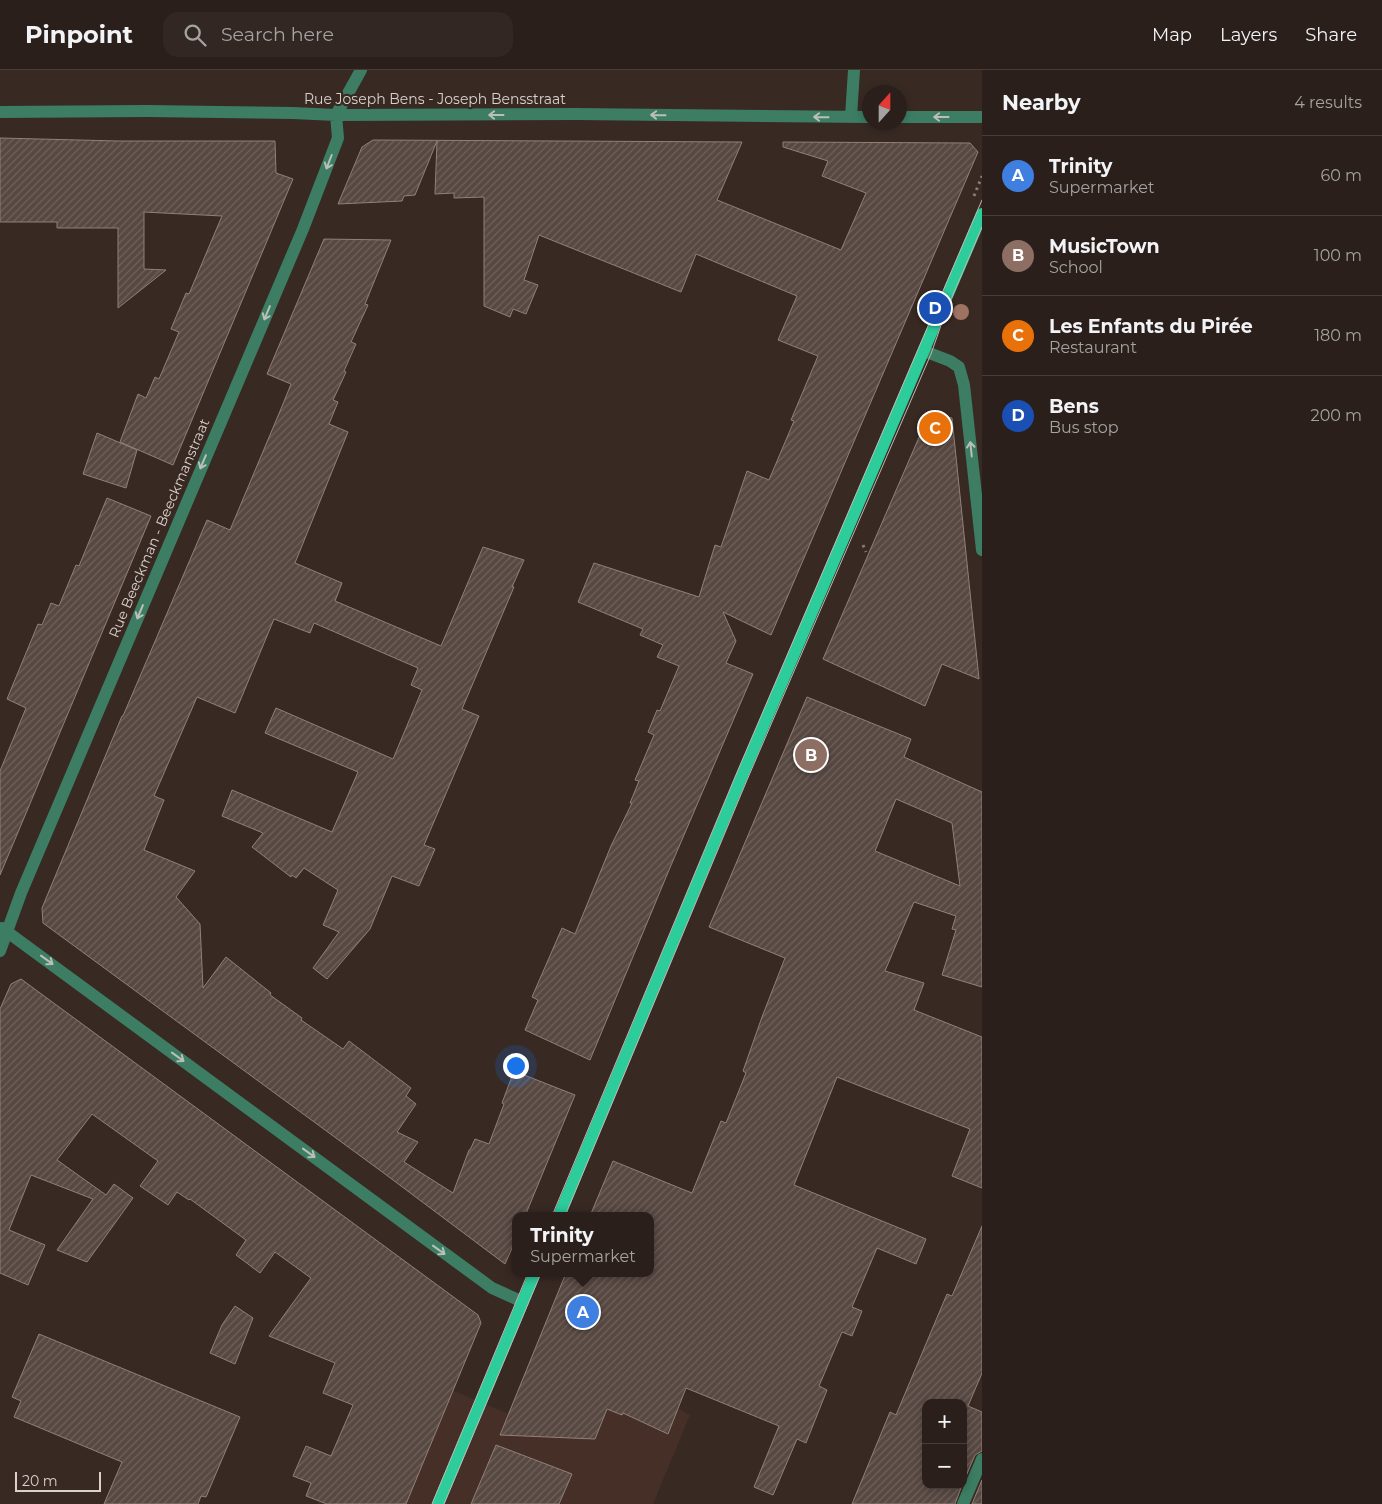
<!DOCTYPE html>
<html lang="en">
<head>
<meta charset="utf-8">
<style>
	body { margin:0; font-family:Montserrat,sans-serif; background:#322723; color:#f1f3f6 }
	.controls { position:absolute; right:15px; bottom:15px; display:grid; overflow:hidden; border-radius:10px; box-shadow:0 2px 8px #0003 }
	.controls button { width:45px; height:45px; display:grid; place-items:center; padding:0; border:0; border-bottom:1px solid #463d39; background:#2a1f1a; color:#f1f3f6; font:25px sans-serif }
	.compass { position:absolute; left:862px; top:15px; width:45px; height:45px; border-radius:50%; background:#2a1f1a; box-shadow:0 2px 8px #0003; rotate:21deg }
	.scale { position:absolute; left:15px; bottom:12px; width:86px; box-sizing:border-box; padding-left:5px; border:2px solid #dad0cc; border-top:0; font-size:14px; line-height:18px; white-space:nowrap; color:#dad0cc; -webkit-text-stroke:4px #382923; paint-order:stroke }
	.you { position:absolute; left:515px; top:995px; width:18px; height:18px; margin:-12px; border:4px solid #fff; border-radius:50%; background:#1a73e8; box-shadow:0 0 0 8px #1a73e833 }
	.badge { display:grid; place-items:center; width:32px; height:32px; border-radius:50%; background:#2563eb; color:#fff; font-size:16px; font-weight:700 }
	.pin { position:absolute; translate:-50% -50%; border:2px solid #fff; box-shadow:0 1px 5px #0006 }
	.popup { position:absolute; left:512px; top:1142px; width:142px; height:65px; box-sizing:border-box; display:grid; place-content:center; border-radius:10px; background:#2a1f1a; filter:drop-shadow(0 1px 4px #0005); font-size:16px; white-space:nowrap; color:#a5a2a2 }
	.popup b { font-size:19px; color:#f1f3f6 }
	.popup::after { content:''; position:absolute; left:50%; top:100%; margin-left:-10px; border:10px solid transparent; border-top-color:#2a1f1a }
	.list { margin:0; padding:0; list-style:none }
	h2 { display:flex; justify-content:space-between; align-items:center; height:65px; margin:0; padding:0 20px; font-size:21px }
	h2 small { font-size:16px; font-weight:400; color:#a5a2a2 }
	.list li { display:grid; grid-template-columns:32px 1fr auto; gap:15px; align-items:center; box-sizing:border-box; height:80px; padding:0 20px; border-top:1px solid #463d39 }
	.list b { display:block; font-size:19px; white-space:nowrap }
	.list p { margin:0; font-size:16px; white-space:nowrap; color:#a5a2a2 }
	.list em { font-size:16px; font-style:normal; color:#a5a2a2 }
	.icon { flex:none; width:28px; height:28px; fill:none; stroke:currentColor; stroke-width:2; stroke-linecap:round; stroke-linejoin:round }
	.map { position:relative; flex:none; width:982px; height:1434px; overflow:hidden }
	header { display:flex; align-items:center; gap:30px; box-sizing:border-box; height:70px; padding:0 25px; background:#2a1f1a; border-bottom:1px solid #463d39 }
	header strong { font-size:24px }
	nav { display:flex; gap:28px; margin-inline-start:auto; font-size:18px }
	.search { width:350px; height:45px; background:#322723; display:flex; align-items:center; gap:12px; box-sizing:border-box; padding:0 18px; border-radius:15px; color:#a5a2a2; font-size:19px }
	main { display:flex }
	aside { flex:1; background:#2a1f1a }
	.map>svg:first-child { display:block }
	.built { fill:#452f27 }
	.building { fill:url(#building-hatch); stroke:#928079; fill-rule:evenodd }
	.lines { fill:none; stroke-linecap:round; stroke-linejoin:round }
	.path { stroke:#877b76; stroke-width:3; stroke-dasharray:2.5 4; stroke-linecap:butt }
	.minor { stroke:#3c7d64; stroke-width:12 }
	.major { stroke:#2ccc9b; stroke-width:12 }
	.tram { stroke:#c2b7b3; stroke-width:1 }
	.tree { fill:#9e7362 }
	.oneway { stroke:#babfb7 }
	.labels { text-anchor:middle; dominant-baseline:central; stroke-width:4.5; stroke-linejoin:round; paint-order:stroke }
	.street-label { font-size:14px; fill:#dad0cc; stroke:#382923 }
</style>
</head>
<body>
<header>
<strong>Pinpoint</strong>
<div class="search"><svg class="icon" aria-label="search" viewBox="0 0 24 24"><circle cx="10" cy="10" r="6"/><path d="M15 15l6 6"/></svg>Search here</div>
<nav><a>Map</a><a>Layers</a><a>Share</a></nav>
</header>
<main>
<div class="map">
<svg width="982" height="1434" viewBox="0 0 982 1434">
	<defs>
		<pattern id="building-hatch" width="6" height="6" patternUnits="userSpaceOnUse" patternTransform="scale(1.25)"><rect width="6" height="6" fill="#584842"/><path d="M-1 1l2-2M0 6l6-6M5 7l2-2" fill="none" stroke="#6f615c"/></pattern>
	</defs>
	<rect width="100%" height="100%" fill="#382923"/>
	<!-- built -->
	<path class="built" d="M546 1262 690 1345 653 1434H318L376 1288 518 1348Z"/>
	<!-- building -->
	<path class="building" d="M0 68 118 71H275L276 103 293 109 173 395 120 372 138 324 146 328 155 307 159 309 179 262 171 259 186 223 189 224 222 146 144 142V199L166 200 118 238V158H57V152H0Z
		M373 70 742 72 717 130 841 180 866 123 822 106 828 91 783 77V72L970 73 978 82 771 565 723 542 736 571 726 593 753 604 669 800 590 990 525 960 538 930 532 927 562 858 575 864 611 776 632 733H630L639 711 635 710 654 665 648 662 657 640 660 641 679 596 657 587 663 575 640 565 643 559 578 532 594 493 699 527 715 475 721 477 747 401 769 410 794 351 791 350 818 286 778 270 797 226 696 184 681 222 539 165 524 210 538 215 526 244 513 239 510 247 484 236V127L454 128V123L435 124 437 71 415 125 404 126 402 131 338 134 362 77Z
		M324 169 391 170 365 234 368 235 351 272 356 274 344 301 346 302 333 330 338 332 329 354 348 362 295 493 342 513 335 531 441 576 483 477 524 490 512 517H514L462 639 479 646 424 775 435 779 419 816 392 806 370 859 327 909 313 898 339 862 323 855 338 820 304 798 296 808 292 805 291 807 252 777 263 763 222 746 232 720 332 762 358 702 265 663 276 638 393 689 422 620 411 615 418 598 314 553 310 563 274 549 235 643 197 627 154 726 164 730 144 780 195 801 176 827 200 854 203 918 226 887 271 923 270 925 302 948 301 950 343 979 349 971 411 1018 406 1026 416 1034 397 1062 418 1072 404 1092 453 1123 469 1080H470L475 1069 489 1074 504 1034 502 1033 514 1001 575 1025 525 1146H516V1169L505 1194 385 1104 43 853 42 838 122 646H123L207 450 230 460 283 334 291 314 267 304Z
		M930 342 952 348 979 609 942 594 925 636 823 589Z
		M97 363 137 380 126 418 83 404Z
		M107 428 151 446 0 805V701L26 638 7 629 38 554 42 555 51 533 59 536 76 495 79 496Z
		M807 627 911 669 904 687 982 722V917L942 905 956 860 952 859 956 846 914 832 885 901 924 913 914 940 982 967V1118L952 1106 970 1059 837 1007 794 1115 926 1169 916 1194 877 1178 852 1237 862 1241 852 1266 842 1262 819 1316 827 1320 806 1373 797 1369 773 1425 754 1417 779 1356 686 1318 668 1364 623 1343 622 1345 607 1339 595 1369 500 1365 566 1203H650V1146H590L613 1091 692 1123 721 1051 726 1053 746 1003 743 1001 762 947 785 888 709 857ZM896 729 952 753 960 816 875 781Z
		M21 909 478 1245 481 1253 406 1434H327L306 1426 311 1413 293 1406 306 1376 331 1386 353 1335 323 1323 335 1293 269 1266 311 1208 275 1182 260 1203 236 1185 246 1170 190 1129 189 1130 177 1122 168 1135 140 1116 158 1091 92 1044 57 1090 106 1125 114 1114 133 1128 87 1192 57 1180 93 1129 31 1105 9 1160 45 1175 28 1215 0 1203V939L11 914Z
		M982 1156V1303L968 1336 982 1342V1381L975 1385 963 1413V1333H926V1415H962L955 1434H852L890 1342 896 1345 947 1224 952 1226Z
		M235 1236 253 1248 235 1294 210 1283 222 1255Z
		M39 1264 240 1347 206 1427 201 1426 198 1434H104L122 1392 14 1347 21 1331 12 1327Z
		M496 1375 572 1404 559 1434H471Z
		M982 1410V1434H972Z"/>
	<g class="lines">
		<!-- path -->
		<path class="path" d="M974 126 982 106
			M863 475 866 482"/>
		<!-- minor -->
		<path class="minor" d="M0 42 147 41 293 43 336 45 577 44 869 47
			M336 45 361 0
			M851 47 854 0
			M899 47H982
			M924 281 950 291 959 297 964 315 982 480
			M2 858 492 1218 523 1232
			M0 881 21 823 303 159 338 68 336 45
			M963 1434 982 1389"/>
		<!-- major -->
		<path class="major" d="M559 1146 741 708 982 144
			M438 1434 535 1203"/>
		<!-- tram -->
		<path class="tram" d="M552 1146 735 707 982 130
			M565 1146 747 710 931 284 946 241 982 157
			M432 1434 528 1203
			M444 1434 541 1203"/>
	</g>
	<!-- trees -->
	<circle class="tree" cx="961" cy="242" r="8"/>
	<!-- one-way arrows -->
	<defs><path id="oneway-shaft" d="M-6 0H5M1.5-3L5.5 0L1.5 3" fill="none" stroke-width="1.6" stroke-linecap="round" stroke-linejoin="round" transform="scale(1.25)"/></defs>
	<g class="oneway">
		<use href="#oneway-shaft" transform="translate(496 45) rotate(180)"/>
		<use href="#oneway-shaft" transform="translate(658 45) rotate(-179)"/>
		<use href="#oneway-shaft" transform="translate(821 47) rotate(-179)"/>
		<use href="#oneway-shaft" transform="translate(941 47) rotate(180)"/>
		<use href="#oneway-shaft" transform="translate(329 92) rotate(111)"/>
		<use href="#oneway-shaft" transform="translate(267 243) rotate(113)"/>
		<use href="#oneway-shaft" transform="translate(971 379) rotate(-96)"/>
		<use href="#oneway-shaft" transform="translate(203 392) rotate(113)"/>
		<use href="#oneway-shaft" transform="translate(140 542) rotate(113)"/>
		<use href="#oneway-shaft" transform="translate(47 890) rotate(36)"/>
		<use href="#oneway-shaft" transform="translate(178 987) rotate(36)"/>
		<use href="#oneway-shaft" transform="translate(309 1083) rotate(36)"/>
		<use href="#oneway-shaft" transform="translate(439 1180) rotate(36)"/>
	</g>
	<g class="labels">
		<!-- street labels -->
		<g class="street-label">
			<text x="435" y="29">Rue Joseph Bens - Joseph Bensstraat</text>
			<text transform="translate(159 458) rotate(-67)">Rue Beeckman - Beeckmanstraat</text>
		</g>
	</g>
</svg>
<div class="controls">
<button>+</button>
<button>−</button>
</div>
<svg class="compass" viewBox="-18 -18 36 36"><path d="M0-13l5 13h-10z" fill="#e53935"/><path d="M0 13l5-13h-10z" fill="#a5a2a2"/></svg>
<div class="scale">20 m</div>
<div class="you"></div>
<div class="pin badge" style="left:583px;top:1242px;background:#3f7fe0">A</div>
<div class="popup"><b>Trinity</b>Supermarket</div>
<div class="pin badge" style="left:811px;top:685px;background:#8d6e63">B</div>
<div class="pin badge" style="left:935px;top:358px;background:#e8710a">C</div>
<div class="pin badge" style="left:935px;top:238px;background:#1a4fb4">D</div>
</div>
<aside>
<h2>Nearby<small>4 results</small></h2>
<ul class="list">
<li><span class="badge" style="background:#3f7fe0">A</span><div><b>Trinity</b><p>Supermarket</p></div><em>60 m</em></li>
<li><span class="badge" style="background:#8d6e63">B</span><div><b>MusicTown</b><p>School</p></div><em>100 m</em></li>
<li><span class="badge" style="background:#e8710a">C</span><div><b>Les Enfants du Pirée</b><p>Restaurant</p></div><em>180 m</em></li>
<li><span class="badge" style="background:#1a4fb4">D</span><div><b>Bens</b><p>Bus stop</p></div><em>200 m</em></li>
</ul>
</aside>
</main>
</body>
</html>
